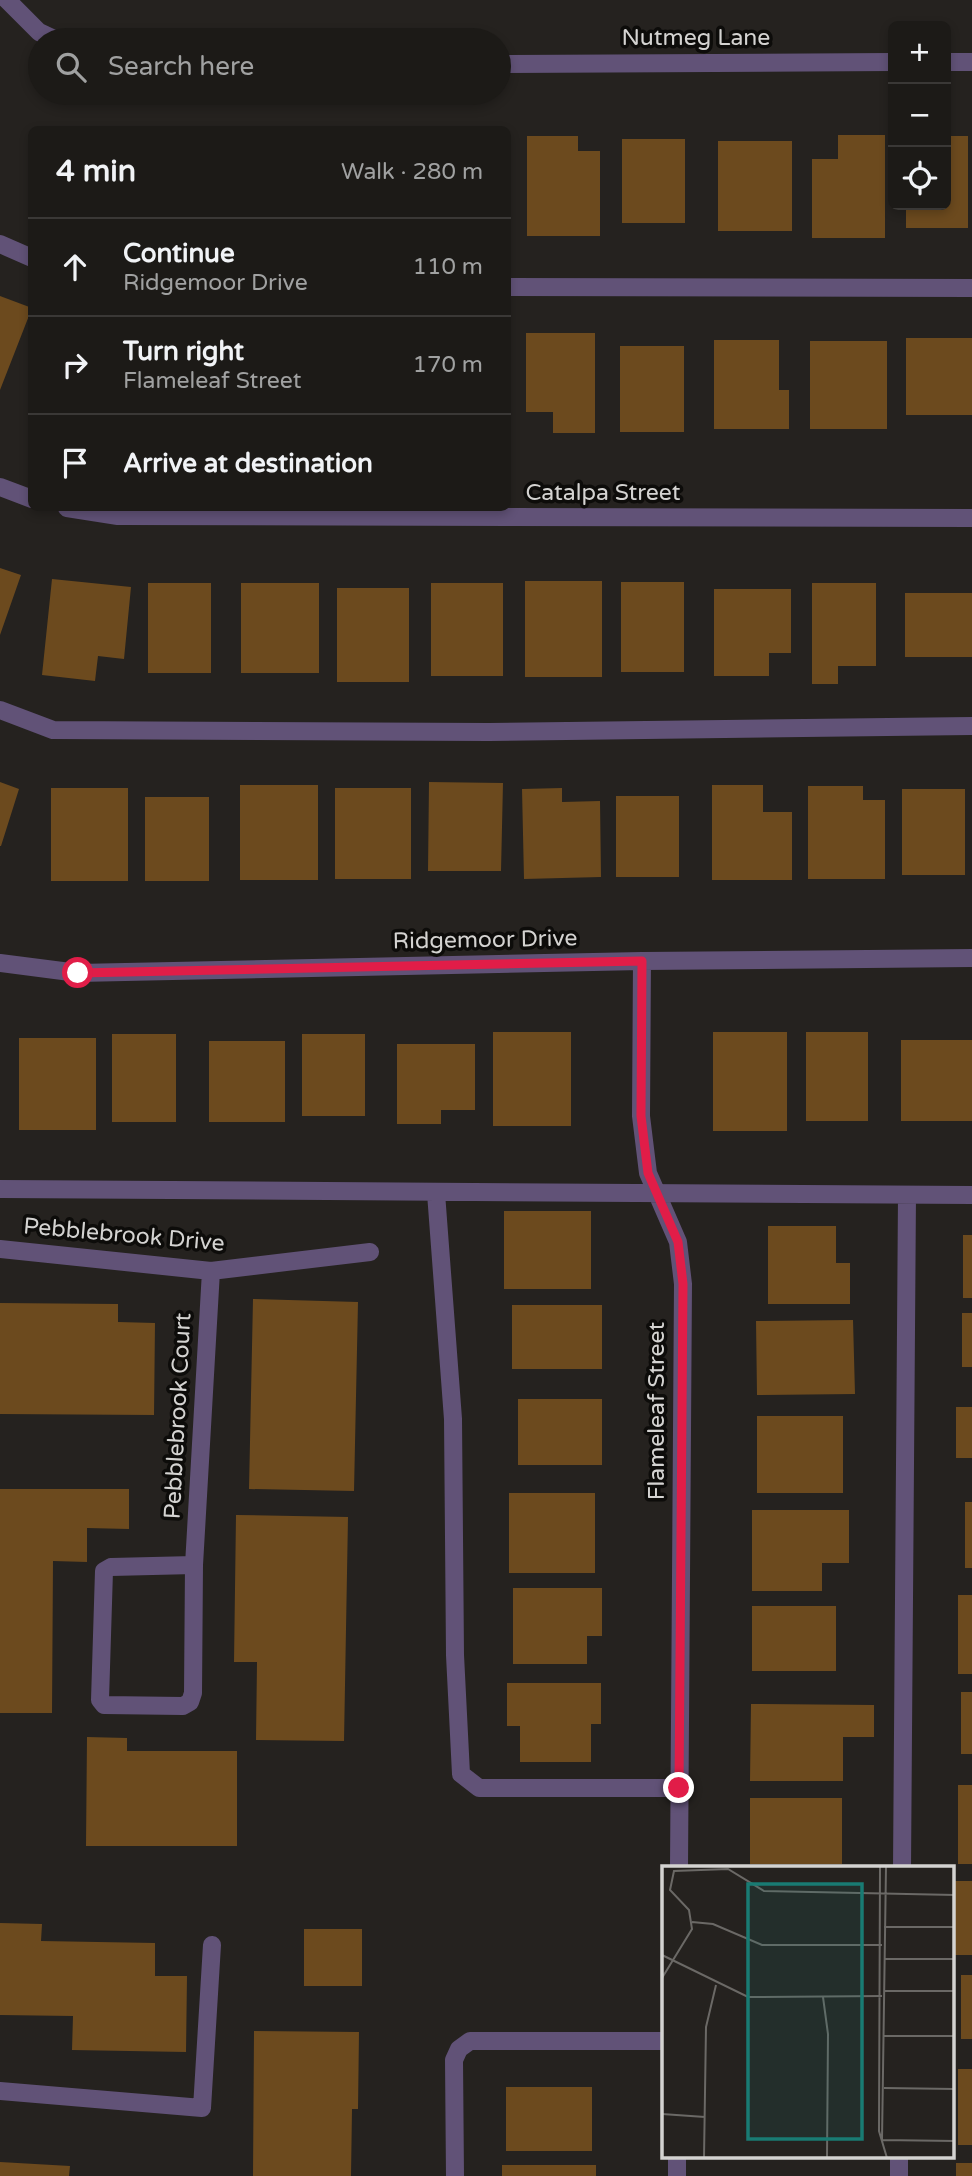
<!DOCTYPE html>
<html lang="en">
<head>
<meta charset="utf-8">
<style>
	body { margin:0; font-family:"Varela Round",sans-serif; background:#252320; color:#f1f3f6 }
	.controls { position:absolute; right:21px; top:21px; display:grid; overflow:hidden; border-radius:10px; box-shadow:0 4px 10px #0003 }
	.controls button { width:63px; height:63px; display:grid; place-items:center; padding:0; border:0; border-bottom:2px solid #3a3836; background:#1c1a17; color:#f1f3f6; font:35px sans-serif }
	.stop { position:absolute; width:21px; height:21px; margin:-16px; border:5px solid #e11d48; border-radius:50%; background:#fff }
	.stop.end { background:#e11d48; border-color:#fff; box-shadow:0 2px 7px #0008 }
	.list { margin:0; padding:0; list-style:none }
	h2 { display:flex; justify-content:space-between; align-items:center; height:91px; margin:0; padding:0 28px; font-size:30px }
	h2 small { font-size:23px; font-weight:400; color:#a0a1a1 }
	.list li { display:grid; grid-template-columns:46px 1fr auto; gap:21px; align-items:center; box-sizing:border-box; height:98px; padding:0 28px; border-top:2px solid #3a3836 }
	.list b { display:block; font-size:26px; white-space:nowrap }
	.list p { margin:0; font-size:23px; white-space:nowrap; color:#a0a1a1 }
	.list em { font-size:23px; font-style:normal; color:#a0a1a1 }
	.icon { flex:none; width:38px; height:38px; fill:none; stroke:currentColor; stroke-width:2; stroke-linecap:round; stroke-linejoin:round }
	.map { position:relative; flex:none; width:972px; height:2176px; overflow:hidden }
	.search { position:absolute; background:#1c1a17; box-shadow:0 4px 10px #0003; left:28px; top:28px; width:483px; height:77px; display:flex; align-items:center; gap:18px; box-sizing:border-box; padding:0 24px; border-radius:38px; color:#a0a1a1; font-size:26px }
	.panel { position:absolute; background:#1c1a17; box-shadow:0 4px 10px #0003; left:28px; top:126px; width:483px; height:385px; border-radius:10px }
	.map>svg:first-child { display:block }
	.building { fill:#6c4a1e }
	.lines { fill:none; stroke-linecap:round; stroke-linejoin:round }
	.minor { stroke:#615277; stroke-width:18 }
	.route { stroke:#e11d48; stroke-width:9 }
	.labels { text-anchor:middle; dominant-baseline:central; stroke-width:7; stroke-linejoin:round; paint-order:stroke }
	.street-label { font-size:23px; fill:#d4d3d1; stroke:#0d0c0a }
	.inset-road { fill:none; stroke:#6b6966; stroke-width:2 }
	.view { fill:#197b73; fill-opacity:0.15; stroke:#197b73; stroke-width:3.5 }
	.inset-edge { fill:none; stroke:#d4d3d1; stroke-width:3.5 }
</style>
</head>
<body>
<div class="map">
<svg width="972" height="2176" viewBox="0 0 972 2176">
	<rect width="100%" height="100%" fill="#25221f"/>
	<!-- building -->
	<path class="building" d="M838 135H885V238H812V159H838Z
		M527 136H578V151H600V236H527Z
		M946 136H968V228H906V205H946Z
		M622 139H685V223H622Z
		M718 141H792V231H718Z
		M0 296 32 308 0 390Z
		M526 333H595V433H553V412H526Z
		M906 338H972V415H906Z
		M714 340H779V390H789V429H714Z
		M810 341H887V429H810Z
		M620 346H684V432H620Z
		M0 568 21 575 0 635Z
		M52 579 131 587 124 659 98 656 95 681 42 675Z
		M525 581H602V677H525Z
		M621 582H684V672H621Z
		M148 583H211V673H148Z
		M241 583H319V673H241Z
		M431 583H503V676H431Z
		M812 583H876V666H838V684H812Z
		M337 588H409V682H337Z
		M714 589H791V653H769V676H714Z
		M905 593H972V657H905Z
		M0 782 19 789 1 846H0Z
		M429 782 503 783 501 871H428Z
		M240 785H318V880H240Z
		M712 785H763V812H792V880H712Z
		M808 786H863V800H885V879H808Z
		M51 788H128V881H51Z
		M335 788H411V879H335Z
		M562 788V802L600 801 601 877 524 879 522 789Z
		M902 789H965V875H902Z
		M616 796H679V877H616Z
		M145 797H209V881H145Z
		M493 1032H571V1126H493Z
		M713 1032H787V1131H713Z
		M806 1032H868V1121H806Z
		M112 1034H176V1122H112Z
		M302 1034H365V1116H302Z
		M19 1038H96V1130H19Z
		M901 1040H972V1121H901Z
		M209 1041H285V1122H209Z
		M397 1044H475V1110H441V1124H397Z
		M504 1211H591V1289H504Z
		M768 1226H836V1263H850V1304H768Z
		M963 1235H972V1298H963Z
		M253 1299 358 1302 354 1491 249 1489Z
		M0 1303 118 1304V1322L155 1323 154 1415 0 1414Z
		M512 1305H602V1369H512Z
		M962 1313H972V1367H962Z
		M853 1320 855 1394 757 1395 756 1321Z
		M518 1399H602V1465H518Z
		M956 1407H972V1458H956Z
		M757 1416H843V1493H757Z
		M0 1489H129V1529L87 1528V1562L53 1561 52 1713H0Z
		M509 1493H595V1573H509Z
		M965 1502H972V1568H965Z
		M752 1510H849V1563H822V1591H752Z
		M236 1515 348 1517 344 1741 256 1740 257 1662H234Z
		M513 1588H602V1636H587V1664H513Z
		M958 1595H972V1674H958Z
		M752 1606H836V1671H752Z
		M507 1683H601V1724H591V1762H520V1726H507Z
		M961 1692H972V1754H961Z
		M751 1704 874 1705V1737H843V1781H750Z
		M87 1737 127 1738V1751H237V1846H86Z
		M958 1785H972V1864H958Z
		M750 1798H842V1864H750Z
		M953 1881H972V1955H953Z
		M0 1923 42 1924 41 1941 155 1943V1976H187L186 2052 72 2050 73 2016 0 2015Z
		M304 1929H362V1986H304Z
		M961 1975H972V2039H961Z
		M254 2031 359 2032 358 2109H352L351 2176H253Z
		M958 2069H972V2145H958Z
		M506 2087H592V2151H506Z
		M0 2162 70 2166 69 2176H0Z
		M956 2163H972V2176H956Z
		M502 2165H596V2176H502Z"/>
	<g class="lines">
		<!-- minor -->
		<path class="minor" d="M7 0 39 32 56 40
			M946 62H972
			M499 64 893 62
			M0 244 32 258
			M508 287 972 288
			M0 487 32 499
			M67 508 118 516 972 518
			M0 710 53 730 489 732 972 726
			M642 961 641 1116 648 1173 678 1242 683 1284 679 1868
			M0 963 78 973 642 961 972 958
			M0 1189 972 1195
			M436 1193 453 1419 455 1655 461 1774 479 1788H679
			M0 1249 211 1271 370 1252
			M194 1565 111 1567 104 1571 100 1700 104 1705 183 1706 190 1702 193 1693 194 1565 211 1271
			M902 1868 907 1195
			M0 2091 202 2108 212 1945
			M455 2176 454 2060 459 2049 470 2041H664
			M677 2176V2157
			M899 2176V2157"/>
	</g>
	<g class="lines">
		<!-- route -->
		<path class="route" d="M78 973 642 961 641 1116 648 1173 678 1242 683 1284 679 1788"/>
	</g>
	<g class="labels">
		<!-- street labels -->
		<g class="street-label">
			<text x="696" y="38">Nutmeg Lane</text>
			<text x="603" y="493">Catalpa Street</text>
			<text transform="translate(485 940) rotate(-1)">Ridgemoor Drive</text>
			<text transform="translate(124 1235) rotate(5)">Pebblebrook Drive</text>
			<text transform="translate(657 1411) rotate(-90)">Flameleaf Street</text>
			<text transform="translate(178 1416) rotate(-87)">Pebblebrook Court</text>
		</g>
	</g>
	<!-- overview -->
	<g transform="translate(662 1866)">
		<rect width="292" height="292" fill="#25221f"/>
		<path class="inset-road" d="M218 1 217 265 225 292M30 56 51 58 100 79H220M222 61H293M0 89 86 131 220 130M222 93H293M0 112 30 63 27 44 8 24 12 5 66 3 102 25 293 29M222 125H293M161 131 166 168 165 292M222 170H293M222 222 293 223M0 248 43 251M220 274 224 1M220 274 293 275M42 292 44 161 54 119"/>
		<path class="view" d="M86 18H200V273H86Z"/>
		<rect width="292" height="292" class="inset-edge"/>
	</g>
</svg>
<div class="controls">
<button>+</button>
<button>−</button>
<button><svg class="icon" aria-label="locate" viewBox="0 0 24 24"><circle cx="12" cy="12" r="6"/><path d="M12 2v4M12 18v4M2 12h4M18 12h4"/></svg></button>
</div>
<div class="stop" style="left:78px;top:973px"></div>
<div class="stop end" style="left:679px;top:1788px"></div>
<div class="search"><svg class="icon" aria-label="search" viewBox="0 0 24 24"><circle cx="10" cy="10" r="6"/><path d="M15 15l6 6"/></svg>Search here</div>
<section class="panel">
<h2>4 min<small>Walk · 280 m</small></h2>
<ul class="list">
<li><svg class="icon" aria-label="ahead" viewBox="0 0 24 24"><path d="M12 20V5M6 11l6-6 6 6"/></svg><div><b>Continue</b><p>Ridgemoor Drive</p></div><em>110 m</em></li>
<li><svg class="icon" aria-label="right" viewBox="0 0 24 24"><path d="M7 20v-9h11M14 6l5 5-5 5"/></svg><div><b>Turn right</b><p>Flameleaf Street</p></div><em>170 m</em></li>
<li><svg class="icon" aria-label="arrive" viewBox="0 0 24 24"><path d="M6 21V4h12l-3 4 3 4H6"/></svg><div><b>Arrive at destination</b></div></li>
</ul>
</section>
</div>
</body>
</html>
